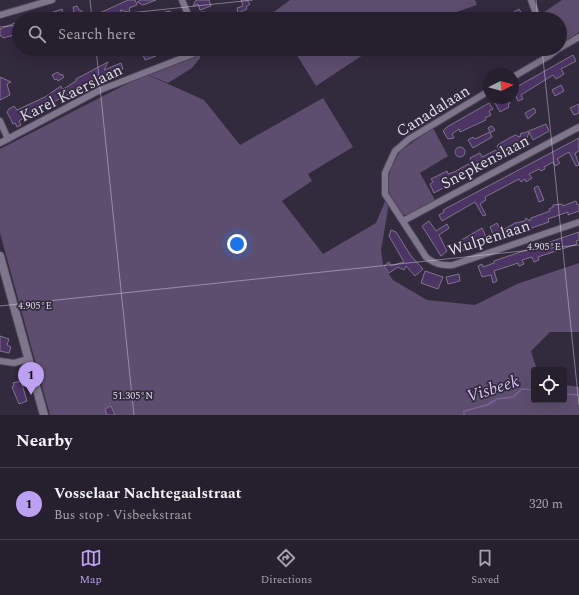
<!DOCTYPE html>
<html lang="en">
<head>
<meta charset="utf-8">
<style>
	body { margin:0; font-family:Spectral,serif; background:#2e2836; color:#f1f3f6 }
	.controls { position:absolute; right:12px; bottom:12px; display:grid; overflow:hidden; border-radius:4px; box-shadow:0 4px 16px #0002 }
	.controls button { width:36px; height:36px; display:grid; place-items:center; padding:0; border:0; border-bottom:1px solid #423e4a; background:#26202e; color:#f1f3f6; font:20px sans-serif }
	.compass { position:absolute; left:483px; top:68px; width:36px; height:36px; border-radius:50%; background:#26202e; box-shadow:0 4px 16px #0002; rotate:84deg }
	.you { position:absolute; left:237px; top:244px; width:14px; height:14px; margin:-10px; border:3px solid #fff; border-radius:50%; background:#1a73e8; box-shadow:0 0 0 6px #1a73e833 }
	.badge { display:grid; place-items:center; width:26px; height:26px; border-radius:50%; background:#bca0f2; color:#111; font-size:13px; font-weight:700 }
	.pin { position:absolute; translate:-50% -33px; filter:drop-shadow(0 1px 2px #0008) }
	.pin::after { content:''; position:absolute; top:21px; width:14px; height:12px; background:inherit; clip-path:polygon(0 0,100% 0,50% 100%) }
	.list { margin:0; padding:0; list-style:none }
	h2 { display:flex; justify-content:space-between; align-items:center; height:52px; margin:0; padding:0 16px; font-size:17px }
	h2 small { font-size:13px; font-weight:400; color:#a4a3aa }
	.list li { display:grid; grid-template-columns:26px 1fr auto; gap:12px; align-items:center; box-sizing:border-box; height:72px; padding:0 16px; border-top:1px solid #423e4a }
	.list b { display:block; font-size:15px; white-space:nowrap }
	.list p { margin:0; font-size:13px; white-space:nowrap; color:#a4a3aa }
	.list em { font-size:13px; font-style:normal; color:#a4a3aa }
	.icon { flex:none; width:22px; height:22px; fill:none; stroke:currentColor; stroke-width:2; stroke-linecap:round; stroke-linejoin:round }
	.map { position:relative; flex:none; width:579px; height:415px; overflow:hidden }
	.search { position:absolute; background:#26202e; box-shadow:0 4px 16px #0002; left:12px; right:12px; top:12px; height:44px; display:flex; align-items:center; gap:10px; box-sizing:border-box; padding:0 14px; border-radius:22px; color:#a4a3aa; font-size:15px }
	.sheet { height:124px; background:#26202e }
	nav { display:flex; justify-content:space-around; align-items:center; box-sizing:border-box; height:56px; border-top:1px solid #423e4a; background:#26202e; font-size:11px; color:#a4a3aa }
	nav a { display:grid; justify-items:center; gap:2px }
	nav .on { color:#bca0f2 }
	.map>svg:first-child { display:block }
	.green { fill:#5d4e6f }
	.lines { fill:none; stroke-linecap:round; stroke-linejoin:round }
	.stream { stroke:#7a6196; stroke-width:1.5 }
	.building { fill:#4c3465; stroke:#7e748b }
	.minor-casing { stroke:#4d4657; stroke-width:8 }
	.tertiary-casing { stroke:#4d4657; stroke-width:10 }
	.minor { stroke:#7f758c; stroke-width:6 }
	.tertiary { stroke:#7f758c; stroke-width:8 }
	.ticks { fill:none; stroke:#dfdae7; stroke-width:1; stroke-opacity:0.45 }
	.labels { text-anchor:middle; dominant-baseline:central; stroke-width:3.5; stroke-linejoin:round; paint-order:stroke }
	.street-label { font-size:16px; fill:#dfdae7; stroke:#322a3d }
	.water-label { font-size:17px; font-style:italic; fill:#d9c4f4; stroke:#322a3d }
	.ticks-label { font-size:10px; text-anchor:middle; fill:#dfdae7; stroke:#322a3d; stroke-width:3.5; stroke-linejoin:round; paint-order:stroke }
</style>
</head>
<body>
<div class="map">
<svg width="579" height="415" viewBox="0 0 579 415">
	<rect width="100%" height="100%" fill="#322a3d"/>
	<!-- green -->
	<path class="green" d="M290 0H475L477 5 436 19H274L271 14Z
		M562 0H579V32L561 44 560 19H544L541 14Z
		M293 49H372L316 86Z
		M200 52V58L192 68 168 83 149 75Z
		M146 74 204 100 240 145 323 98 353 147 308 174 312 181 282 201 323 254 376 223 386 199 389 203 381 250 383 265 393 280 427 300 475 305 517 284 579 263V332H550L531 351 537 370H534V400H564V385L579 387V415H50L0 233V149Z
		M433 128 448 156 420 173 435 200 409 215H403L390 195 388 188 390 170 400 151Z"/>
	<g class="lines">
		<!-- stream -->
		<path class="stream" d="M564 394 579 395
			M464 415V411L487 405 497 399 513 397 522 389 534 390"/>
	</g>
	<!-- building -->
	<path class="building" d="M128 0H135L137 5 129 8 130 11 128 12 120 10 122 15 115 19H91L89 15 102 12Z
		M141 0H156L143 5 137 2Z
		M196 0H209L211 6 200 10 198 4 193 6Z
		M241 0H247L250 4 246 7 247 9 238 13 237 8 243 6Z
		M77 6 79 10 82 11 84 18 72 19 70 13 74 12 73 7Z
		M62 9 64 16 54 19H33Z
		M519 9 525 19H512L509 15Z
		M170 11 173 19H151L157 16 156 14Z
		M202 12 212 13 213 17 211 19H201L199 13Z
		M15 23 18 34 3 38 2 36H0V29Z
		M145 49H153L156 56 145 60 141 50Z
		M573 55 576 61 561 69 564 74 556 79 553 75 521 95 523 99 518 101 513 89Z
		M108 62 104 70 121 63 123 69 89 82 90 84 33 112 19 121 21 125 17 127 15 123 13 124 7 112 9 109 14 106 17 110 45 97 61 86 62 89 65 88 76 81V79Z
		M58 72 60 75 62 74 64 77 58 81 57 79 55 80 52 75Z
		M0 77 11 82 7 84 10 95 0 100Z
		M561 85 564 91 555 96 552 90Z
		M501 98H507L510 103 508 104 509 107 500 112 495 103 502 99Z
		M489 103 493 109 489 111 491 115 485 118 486 120 460 132 459 129 452 134 454 138 448 139 443 131 447 127Z
		M579 104V113L574 115 570 108Z
		M534 108 536 112 528 119 525 113Z
		M546 124 549 131 533 140 529 132 525 144 509 152 499 150 497 146 499 144 515 135 520 137 521 133H524Z
		M492 126 495 130 490 133 492 137 473 148 468 140 473 137 475 139 490 132 488 128Z
		M579 138V151L575 153 579 165 576 166 569 152 557 159 560 163 555 166 553 162 544 167 545 169 541 171 539 169 529 174 532 178 526 182 525 179 521 182 519 179 485 197 486 200 480 204 486 215 483 216 475 202 442 221 439 215 444 212 443 210Z
		M455 152a5 5 0 1 1 10 0a5 5 0 1 1-10 0Z
		M496 150 500 157 434 193 430 184 433 182 431 179 447 171 448 174 454 172 472 162 470 158 480 153 482 157Z
		M538 186 544 200 539 202 534 188Z
		M576 201 577 205 579 204V211L568 215V212L548 219 549 222 493 241 490 236 493 234 490 227 497 223 501 231 515 223 525 221 526 218 530 221 531 218 550 211 549 209 553 207V205L562 204 563 206Z
		M429 221 436 231 447 224 449 228 439 235 447 251 441 256 422 226Z
		M482 228 488 241 462 251 458 242Z
		M391 230 396 232 411 256 423 269 415 276 406 266 404 270 398 267 389 273 384 266 389 262 391 266 404 262 389 236Z
		M579 232V240L576 241 577 244 538 257 539 260 534 262 532 257 522 260 524 264 519 266 518 263 494 271 497 281 493 283 491 275 482 277 478 266 482 264 483 267 494 263V261Z
		M425 271 443 277 438 289 421 283Z
		M459 274 460 281 448 284 446 277Z
		M0 336 9 339 7 345 11 347 9 353 0 351Z
		M21 381 27 401 19 404 12 387 14 386 13 383Z
		M111 406 115 415H107L105 409Z"/>
	<g class="lines">
		<defs>
			<path id="minor" d="M182 0 190 19
				M531 0 538 19
				M0 15 52 0
				M560 48 579 37
				M513 77 549 56 558 49
				M489 91 409 139 395 151 385 173V194L426 257C435 264 441 266 453 265L579 222
				M0 121 8 139
				M0 143 100 90 193 54 197 49
				M403 221 579 127
				M0 361 14 363 28 359"/>
			<path id="tertiary" d="M0 256 44 415"/>
		</defs>
		<!-- minor casing -->
		<use href="#minor" class="minor-casing"/>
		<!-- tertiary casing -->
		<use href="#tertiary" class="tertiary-casing"/>
		<!-- minor -->
		<use href="#minor" class="minor"/>
		<!-- tertiary -->
		<use href="#tertiary" class="tertiary"/>
	</g>
	<!-- ticks -->
	<path class="ticks" d="M90 0 92 19M536 0 538 19M72 19 253 0M0 27 19 25M96 49 134 415M542 49 579 405M0 306 579 245"/>
	<g class="labels">
		<!-- street labels -->
		<g class="street-label">
			<text transform="translate(71 93) rotate(-26)">Karel Kaerslaan</text>
			<text transform="translate(433 111) rotate(-32)">Canadalaan</text>
			<text transform="translate(485 162) rotate(-28)">Snepkenslaan</text>
			<text transform="translate(489 238) rotate(-18)">Wulpenlaan</text>
		</g>
		<!-- water labels -->
		<g class="water-label">
			<text transform="translate(493 389) rotate(-18)">Visbeek</text>
		</g>
	</g>
	<g class="ticks-label">
		<text x="544" y="250">4.905°E</text>
		<text x="35" y="309">4.905°E</text>
		<text x="133" y="399">51.305°N</text>
	</g>
</svg>
<div class="controls">
<button><svg class="icon" aria-label="locate" viewBox="0 0 24 24"><circle cx="12" cy="12" r="6"/><path d="M12 2v4M12 18v4M2 12h4M18 12h4"/></svg></button>
</div>
<svg class="compass" viewBox="-18 -18 36 36"><path d="M0-13l5 13h-10z" fill="#e53935"/><path d="M0 13l5-13h-10z" fill="#a4a3aa"/></svg>
<div class="you"></div>
<div class="pin badge" style="left:31px;top:395px">1</div>
<div class="search"><svg class="icon" aria-label="search" viewBox="0 0 24 24"><circle cx="10" cy="10" r="6"/><path d="M15 15l6 6"/></svg>Search here</div>
</div>
<section class="sheet">
<h2>Nearby<small></small></h2>
<ul class="list">
<li><span class="badge">1</span><div><b>Vosselaar Nachtegaalstraat</b><p>Bus stop · Visbeekstraat</p></div><em>320 m</em></li>
</ul>
</section>
<nav>
<a class="on"><svg class="icon" aria-label="map" viewBox="0 0 24 24"><path d="M3 6l6-2 6 2 6-2v14l-6 2-6-2-6 2zM9 4v14M15 6v14"/></svg>Map</a>
<a><svg class="icon" aria-label="directions" viewBox="0 0 24 24"><path d="M12 3l9 9-9 9-9-9zM9 14v-3h6M13 9l2 2-2 2"/></svg>Directions</a>
<a><svg class="icon" aria-label="saved" viewBox="0 0 24 24"><path d="M7 4h10v16l-5-4-5 4z"/></svg>Saved</a>
</nav>
</body>
</html>
